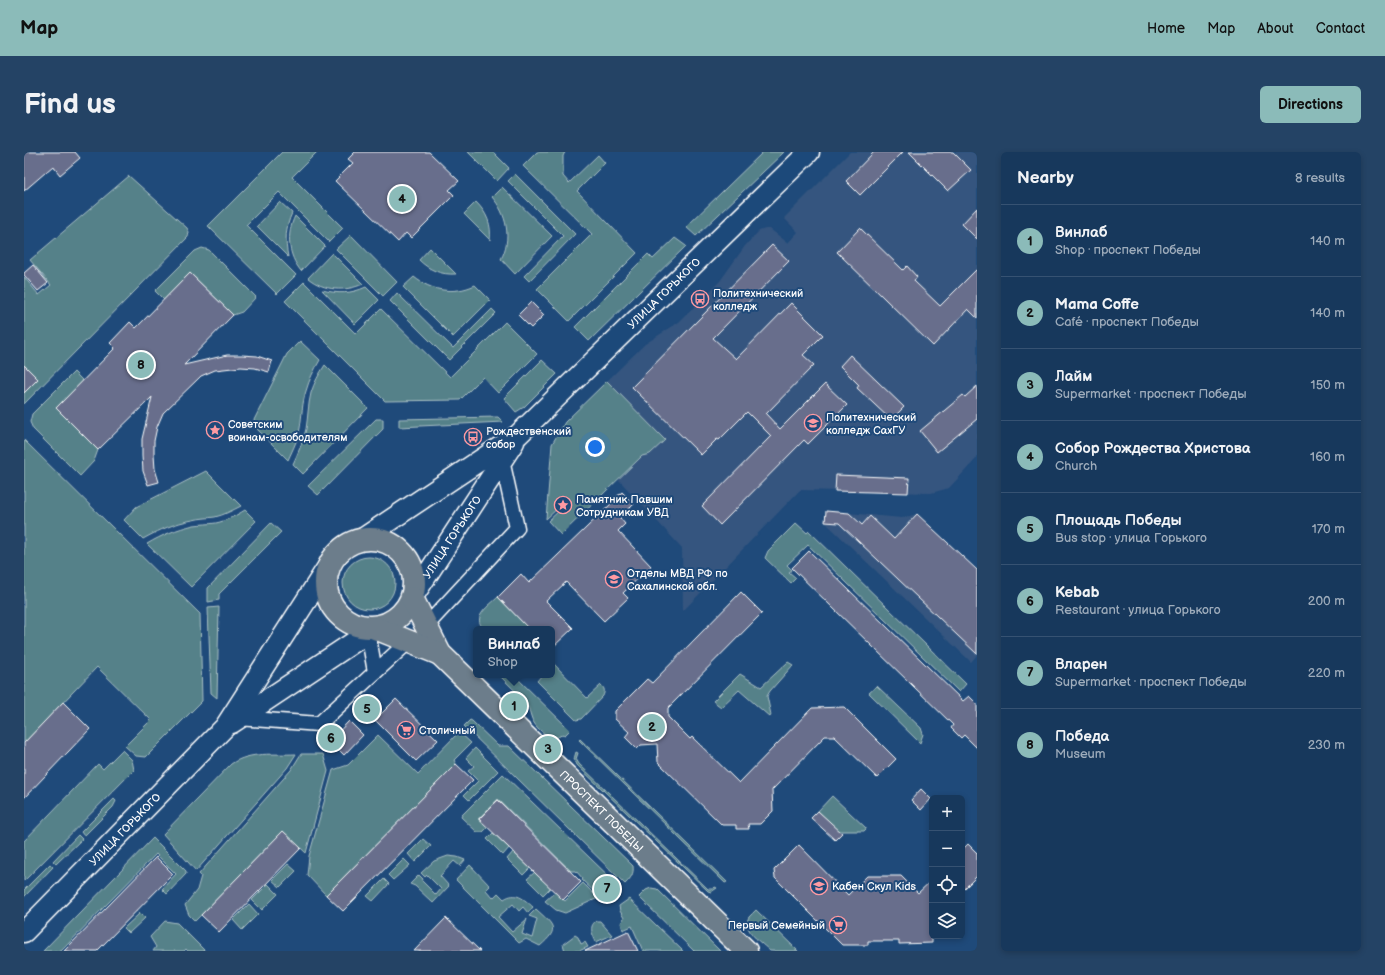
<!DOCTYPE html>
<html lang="en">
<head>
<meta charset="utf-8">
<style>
	body { margin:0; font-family:"Balsamiq Sans",sans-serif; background:#244365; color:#f1f3f6 }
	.controls { position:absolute; right:12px; bottom:12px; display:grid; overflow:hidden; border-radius:6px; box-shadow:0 2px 6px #0003 }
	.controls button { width:36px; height:36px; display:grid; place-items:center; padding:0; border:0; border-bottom:1px solid #365272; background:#17385c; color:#f1f3f6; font:20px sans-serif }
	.you { position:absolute; left:571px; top:295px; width:14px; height:14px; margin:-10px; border:3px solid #fff; border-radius:50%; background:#1a73e8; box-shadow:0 0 0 6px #1a73e833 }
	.badge { display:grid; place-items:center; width:26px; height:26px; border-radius:50%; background:#8bbbb9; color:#111; font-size:13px; font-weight:700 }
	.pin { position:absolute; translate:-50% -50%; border:2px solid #fff; box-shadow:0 1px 4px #0006 }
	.popup { position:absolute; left:449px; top:474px; width:82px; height:52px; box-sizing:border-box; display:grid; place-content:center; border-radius:6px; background:#17385c; filter:drop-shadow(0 1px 3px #0005); font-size:13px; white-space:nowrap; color:#9eacbb }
	.popup b { font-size:15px; color:#f1f3f6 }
	.popup::after { content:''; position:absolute; left:50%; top:100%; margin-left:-8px; border:8px solid transparent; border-top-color:#17385c }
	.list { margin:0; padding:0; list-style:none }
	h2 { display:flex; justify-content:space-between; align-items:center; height:52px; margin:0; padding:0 16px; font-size:17px }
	h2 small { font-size:13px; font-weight:400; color:#9eacbb }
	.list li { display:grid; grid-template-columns:26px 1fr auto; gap:12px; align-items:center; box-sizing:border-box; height:72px; padding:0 16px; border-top:1px solid #365272 }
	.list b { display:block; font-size:15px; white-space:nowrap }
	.list p { margin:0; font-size:13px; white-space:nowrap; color:#9eacbb }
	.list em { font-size:13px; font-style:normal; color:#9eacbb }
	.icon { flex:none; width:22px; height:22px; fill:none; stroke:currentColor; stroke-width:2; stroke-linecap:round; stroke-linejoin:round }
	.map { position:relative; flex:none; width:953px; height:799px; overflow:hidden; border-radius:6px }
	header { display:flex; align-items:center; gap:24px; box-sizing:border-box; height:56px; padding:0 20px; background:#8bbbb9; color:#111 }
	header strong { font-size:19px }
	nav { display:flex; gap:22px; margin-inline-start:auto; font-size:14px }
	.intro { display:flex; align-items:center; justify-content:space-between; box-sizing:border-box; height:96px; padding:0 24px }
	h1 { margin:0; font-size:28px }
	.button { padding:10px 18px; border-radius:6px; background:#8bbbb9; color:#111; font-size:14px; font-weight:700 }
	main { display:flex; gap:24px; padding:0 24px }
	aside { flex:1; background:#17385c; border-radius:6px; box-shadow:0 2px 6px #0003 }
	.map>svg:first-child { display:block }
	.built { fill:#35557f }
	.green { fill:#548189; stroke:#aac0c4 }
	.building { fill:#676e8c; stroke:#fff }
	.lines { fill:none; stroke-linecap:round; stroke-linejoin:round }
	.minor-casing { stroke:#fff; stroke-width:17 }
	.secondary-casing { stroke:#fff; stroke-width:23 }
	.primary-casing { stroke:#fff; stroke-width:25 }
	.minor { stroke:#1f4a7a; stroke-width:14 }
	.secondary { stroke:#1f4a7a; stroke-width:20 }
	.primary { stroke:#6c7d8b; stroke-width:22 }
	.labels { text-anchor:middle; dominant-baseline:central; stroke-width:4; stroke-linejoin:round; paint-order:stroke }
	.street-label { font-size:11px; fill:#fff; stroke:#1f4a7a }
	.poi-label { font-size:11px; fill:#fff; stroke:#1f4a7a; text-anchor:start }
</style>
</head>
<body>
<header>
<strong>Map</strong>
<nav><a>Home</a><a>Map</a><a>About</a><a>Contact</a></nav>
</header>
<div class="intro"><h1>Find us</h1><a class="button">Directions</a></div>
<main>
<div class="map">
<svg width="953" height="799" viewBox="0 0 953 799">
	<rect width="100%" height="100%" fill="#1f4a7a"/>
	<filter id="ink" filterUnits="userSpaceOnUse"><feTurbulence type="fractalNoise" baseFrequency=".025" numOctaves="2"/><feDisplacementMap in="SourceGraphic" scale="8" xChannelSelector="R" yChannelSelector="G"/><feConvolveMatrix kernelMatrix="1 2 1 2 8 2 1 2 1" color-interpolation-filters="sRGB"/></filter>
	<g filter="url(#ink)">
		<!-- built -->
		<path class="built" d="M826 0H953V306L925 336 907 341 776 338 659 459 658 396 594 327 618 304 626 302 640 288 583 229 621 192 655 170 696 129 721 94 735 79 741 77H746L764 91 774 80 760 66Z
			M802 359 878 366 893 362 953 418V503L947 510 801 370Z"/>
		<!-- green -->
		<path class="green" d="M258 0H293L268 25 319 76 305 90 255 40 222 73 272 123 253 142 184 74Z
			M444 0H469L485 16 473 29Z
			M513 0H541L539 4V24L545 31 574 3 581 11 553 39 613 101 545 169 513 137 568 82 499 14Z
			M739 0H760L672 84 662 75Z
			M491 22 551 82 505 129 500 124 539 84 484 29Z
			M105 24 163 76 165 80 164 85 0 252V125L15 143 27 133 6 108Z
			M478 35 528 84 491 122 477 107C488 87 483 62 468 45Z
			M256 50 268 61C261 76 261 89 264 105L233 74Z
			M452 50C463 61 468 73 466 88L440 62Z
			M271 64 301 94 277 119C264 103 262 83 271 64Z
			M327 83 373 130 359 144 312 97Z
			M651 86 662 94 565 189 551 175 624 102 629 107Z
			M178 96 185 98 232 145 218 160 209 163 166 121 140 148 131 139 171 99Z
			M406 96 432 122C417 123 405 118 395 108Z
			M308 101 339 132C321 140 300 139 284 126Z
			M390 125C407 139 430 143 451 133L466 148 429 185 379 135Z
			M280 130 332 182 357 157 426 225 481 170 513 202 474 241 459 225 436 248 361 249 261 149Z
			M342 135 355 148 331 172 298 138C314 142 327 142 342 135Z
			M373 141 429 196 468 157 472 161 425 208 366 149Z
			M276 189 296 208C290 218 285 228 282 239 278 251 278 264 276 276 274 287 269 297 264 308L228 272 263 202Z
			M518 208 533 222 500 255 492 260 480 246Z
			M301 213 344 256 279 322 269 312C274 301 279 290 282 277 284 265 284 253 287 241 290 231 295 222 301 213Z
			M50 220 59 229 32 256 74 298 70 309 56 324 9 277 6 270 8 262Z
			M583 229 641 288 626 302 618 304 537 383 524 369 536 358 538 360 546 352 540 346 532 353 534 356 522 367 528 292 541 270Z
			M474 265 479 270 375 275V267Z
			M352 267H359V277L294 343 284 334Z
			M0 288 176 462 178 549 122 605 112 604 101 594 127 568 73 515 0 591Z
			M182 319 217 354C209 358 200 363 191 365 184 366 176 366 169 368 151 371 135 378 119 387L100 368 112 355Z
			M221 358 232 369 167 435 123 392C138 383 153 377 170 373 178 372 185 372 192 371 202 369 213 363 221 358Z
			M247 371 257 380 195 442V448L184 450V436Z
			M772 371 783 381 785 379 942 532 935 540 784 393 763 413 768 418 765 420 772 426 767 431 741 406 744 399Z
			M319 431a26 26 0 1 1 52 0a26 26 0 1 1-52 0Z
			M474 445 505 477H460C447 465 465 454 474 445Z
			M195 455 193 546 187 541 184 456Z
			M764 510 769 513 746 539 743 544 747 563 746 565 715 538 697 555 689 549 716 522 737 535Z
			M529 511 563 546 577 533C581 537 581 539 579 544L557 567 552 568 513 529 518 523H528V513Z
			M475 523H490L546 578 541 583 539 582 534 585C522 586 510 575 507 564 505 558 505 555 501 550 493 540 484 532 475 523Z
			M853 534 897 576 899 582 896 591 845 541Z
			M446 568 448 569 474 594H485L609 714C610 722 607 726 601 732L440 574Z
			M435 580 447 591 430 608 432 612 302 743 283 723 285 704 309 618 324 613 354 583 394 622Z
			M556 587 703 730 701 731 555 588Z
			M451 596 474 619 445 648 440 643 454 629 444 619 450 614 442 606Z
			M98 598 108 608 110 618 0 729V689L74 612 79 617Z
			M552 600 554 601 552 607 555 612 684 737H689L691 735 693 736 687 740 684 739 553 613 550 607Z
			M272 602 263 616 172 719 139 682 207 612C226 599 250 603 272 602Z
			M277 602H299L304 619 282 701 259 679 171 769 165 763 161 753 173 738 177 724 175 722 267 618Z
			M479 622 596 735 576 745 558 728 559 727 552 719H547L474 647 454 667 463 676 459 680H453L437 665 438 663Z
			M808 644 842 676V677L840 679H801L797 675 803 668 794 659Z
			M90 647 92 649 89 655 60 684 57 680Z
			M469 681 485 696 479 703 463 687Z
			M54 683 58 687 32 712 29 709Z
			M129 686 162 719V722L143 742 138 737 152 722 132 702 37 799H19Z
			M399 687 407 694 391 710 384 702Z
			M489 700 506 716 499 723 483 707Z
			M424 704 433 705 441 708 436 714 430 709 416 724 425 734 409 751 391 734 386 732 395 723 399 727 398 729 412 743 417 737 403 723 401 725 397 721 410 709Z
			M380 707 386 713 369 728 364 723Z
			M26 712 29 715 0 745V738Z
			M264 712 272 719 256 735 248 728Z
			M446 713 466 734 462 738 469 746 474 741 480 747C492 739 500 747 509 755L504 761 499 755 495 759 489 752 474 765 488 780 503 767 498 782 508 786 513 767 505 764 512 757C529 773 537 776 516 794L502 787 495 791 432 728Z
			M511 720 527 735 519 743 503 727Z
			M360 727 365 732 349 749 343 744Z
			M559 731 574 746 541 761 532 758 521 749 531 740 541 749Z
			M244 732 254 742 238 758 228 748Z
			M627 736 633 737 696 799H670L615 745 622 738Z
			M605 747 659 799H619L608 774 599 778 597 771 600 766 596 759 595 754Z
			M225 752 234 762 218 778 209 768Z
			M732 758 774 799H746C738 791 717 778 725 765 727 763 730 760 732 758Z
			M116 761 121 766 105 781 100 776Z
			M141 769 153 771 181 799H164L162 797 160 799H129L132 795 126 785Z
			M572 769H576L588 783 572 790C569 783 564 775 572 769Z
			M551 783 554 785 557 792 561 790 564 795 555 799H541L539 792Z"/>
		<!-- building -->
		<path class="building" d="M0 0H51L56 6 36 23 29 14 0 39Z
			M331 0H405L435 29 425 38 430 43 387 86 382 81 374 90 311 29 329 11 324 7Z
			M850 0H879L836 43 822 29Z
			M885 0H929L947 18 924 39Z
			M953 56V87L938 72Z
			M836 76 879 118 883 114 893 125 890 129 916 154 953 117V166L944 157 909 194 813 100Z
			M748 93 765 109 689 186 712 207 767 151 799 183 779 203 790 213 742 262 756 277 801 232 823 253 784 292 780 288 696 373 678 354 747 284 723 260 695 288 693 287 677 303 608 235Z
			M9 113 24 131 14 139 0 123V121Z
			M166 121 209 163 160 213 203 203H218L233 204 248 209 245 220 231 216 217 215 191 218 177 224 139 261 133 275 130 289V303L131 317 135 330 124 333 119 319 118 304V287L128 245 74 298 32 256 91 196 86 191 106 170 112 176Z
			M507 150 520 163 507 176 494 163Z
			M826 203 880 255 867 268 833 236 835 233 816 214Z
			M0 213 14 227 0 241Z
			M953 234V267L913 300 896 279 939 243 941 245Z
			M812 323 885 326 884 341 811 339Z
			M598 340 610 352 596 366 601 372 594 379 627 414 599 441 604 446 580 469 542 430 522 449 549 476 528 496V477H505L474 445 497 422 505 431 590 349 589 348Z
			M802 359 825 361 838 373 846 364 870 387 893 362 953 418V502L815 371 801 370Z
			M785 399 939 549 945 544 953 552V596L940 583 937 586 927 576 929 573 768 416Z
			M717 440 738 461 644 556V565L666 587 668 585 715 631 788 556 820 555 872 607 853 626 810 584H801L748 638 749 659 736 672H724L725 677H712V673H698L634 610 633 592 617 593 613 597 601 585 605 580 591 567V559L623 527 628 531Z
			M372 547 414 588 392 609 351 568Z
			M39 550 66 577 0 646V591Z
			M325 569 339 583 320 603 306 589Z
			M432 612 449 628 319 759 302 743Z
			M897 637 907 647 897 658 887 648Z
			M474 648 557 730 539 748 455 667Z
			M794 659 818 681 811 688 787 666Z
			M259 679 277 696 195 780 177 763Z
			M944 692 953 701V724L938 739V698Z
			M775 693 824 743 843 724H877L894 741 908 728V791L875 792V789H844V793H818L751 726 750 718Z
			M132 705 149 722 73 799H40Z
			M422 766 456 799H390Z
			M604 779 614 799H561L591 785Z"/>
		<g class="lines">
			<defs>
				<path id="minor" d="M402 474 493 376 478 308
					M344 480 351 520
					M214 566 295 572 385 489"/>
				<g id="secondary">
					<path id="s1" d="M338 387 494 283 785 0"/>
					<path id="s2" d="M388 446 490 290"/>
					<path d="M208 571 351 476"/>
					<path id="s3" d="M0 780 201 575 305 413"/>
				</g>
				<g id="primary">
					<circle cx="346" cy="431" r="44"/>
					<path id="s4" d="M388 446 416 502 722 799"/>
					<path d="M351 476 416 502"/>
				</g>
			</defs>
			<!-- minor casing -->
			<use href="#minor" class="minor-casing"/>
			<!-- secondary casing -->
			<use href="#secondary" class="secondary-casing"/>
			<!-- primary casing -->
			<use href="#primary" class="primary-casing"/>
			<!-- minor -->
			<use href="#minor" class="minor"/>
			<!-- secondary -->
			<use href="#secondary" class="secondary"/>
			<!-- primary -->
			<use href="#primary" class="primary"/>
		</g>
	</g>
	<!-- icons -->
	<defs>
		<symbol id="bus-ring" viewBox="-11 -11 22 22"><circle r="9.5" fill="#1f4a7a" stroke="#ff9aa2" stroke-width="1.5"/><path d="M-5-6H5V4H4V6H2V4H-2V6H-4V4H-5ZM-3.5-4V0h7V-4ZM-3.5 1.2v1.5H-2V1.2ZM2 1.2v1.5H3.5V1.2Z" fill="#ff9aa2"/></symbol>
		<symbol id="university-ring" viewBox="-11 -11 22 22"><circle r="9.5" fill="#1f4a7a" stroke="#ff9aa2" stroke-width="1.5"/><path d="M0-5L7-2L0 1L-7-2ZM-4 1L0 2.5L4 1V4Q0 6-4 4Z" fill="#ff9aa2"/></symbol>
		<symbol id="sight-ring" viewBox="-11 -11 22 22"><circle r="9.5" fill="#1f4a7a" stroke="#ff9aa2" stroke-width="1.5"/><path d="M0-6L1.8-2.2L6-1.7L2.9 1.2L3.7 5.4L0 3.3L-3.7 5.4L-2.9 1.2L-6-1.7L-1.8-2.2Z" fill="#ff9aa2"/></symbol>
		<symbol id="supermarket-ring" viewBox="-11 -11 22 22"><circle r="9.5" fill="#1f4a7a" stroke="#ff9aa2" stroke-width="1.5"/><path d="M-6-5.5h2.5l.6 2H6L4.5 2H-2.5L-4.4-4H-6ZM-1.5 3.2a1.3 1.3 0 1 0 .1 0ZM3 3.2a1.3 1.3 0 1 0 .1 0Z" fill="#ff9aa2"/></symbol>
		<symbol id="school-ring" viewBox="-11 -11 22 22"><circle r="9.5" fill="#1f4a7a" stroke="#ff9aa2" stroke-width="1.5"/><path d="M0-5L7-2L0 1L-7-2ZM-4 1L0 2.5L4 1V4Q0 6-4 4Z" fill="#ff9aa2"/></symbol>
	</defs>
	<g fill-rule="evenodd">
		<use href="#bus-ring" x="666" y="137" width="20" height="20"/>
		<use href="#university-ring" x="779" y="261" width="20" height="20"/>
		<use href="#sight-ring" x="181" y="268" width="20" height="20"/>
		<use href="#bus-ring" x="439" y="275" width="20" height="20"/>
		<use href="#sight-ring" x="529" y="343" width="20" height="20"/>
		<use href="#university-ring" x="580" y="417" width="20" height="20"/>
		<use href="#supermarket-ring" x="372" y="568" width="20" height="20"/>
		<use href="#school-ring" x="785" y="724" width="20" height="20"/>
		<use href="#supermarket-ring" x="804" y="763" width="20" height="20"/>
	</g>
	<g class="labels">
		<!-- street labels -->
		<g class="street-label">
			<text stroke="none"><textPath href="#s1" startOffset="391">УЛИЦА ГОРЬКОГО</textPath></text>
			<text stroke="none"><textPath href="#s2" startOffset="73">УЛИЦА ГОРЬКОГО</textPath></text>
			<text stroke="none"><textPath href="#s4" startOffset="288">ПРОСПЕКТ ПОБЕДЫ</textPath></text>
			<text stroke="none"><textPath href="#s3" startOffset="144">УЛИЦА ГОРЬКОГО</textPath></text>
		</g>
		<!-- poi labels -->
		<g class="poi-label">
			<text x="689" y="141">Политехнический<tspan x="689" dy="13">колледж</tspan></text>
			<text x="802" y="265">Политехнический<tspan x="802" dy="13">колледж СахГУ</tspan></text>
			<text x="204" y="272">Советским<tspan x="204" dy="13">воинам-освободителям</tspan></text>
			<text x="462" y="279">Рождественский<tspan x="462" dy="13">собор</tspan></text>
			<text x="552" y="347">Памятник Павшим<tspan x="552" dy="13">Сотрудникам УВД</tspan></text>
			<text x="603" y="421">Отделы МВД РФ по<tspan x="603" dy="13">Сахалинской обл.</tspan></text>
			<text x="395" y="578">Столичный</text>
			<text x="808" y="734">Кабен Скул Kids</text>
			<text x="801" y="773" text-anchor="end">Первый Семейный</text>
		</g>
	</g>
</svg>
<div class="controls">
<button>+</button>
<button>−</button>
<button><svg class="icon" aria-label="locate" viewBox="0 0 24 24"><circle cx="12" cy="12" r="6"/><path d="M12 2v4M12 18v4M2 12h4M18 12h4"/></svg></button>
<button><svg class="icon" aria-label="layers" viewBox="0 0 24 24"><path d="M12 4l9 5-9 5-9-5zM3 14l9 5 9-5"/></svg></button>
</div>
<div class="you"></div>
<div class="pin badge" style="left:490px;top:554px">1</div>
<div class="popup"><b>Винлаб</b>Shop</div>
<div class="pin badge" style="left:628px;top:575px">2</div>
<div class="pin badge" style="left:524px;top:597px">3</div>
<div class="pin badge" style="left:378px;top:47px">4</div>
<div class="pin badge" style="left:343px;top:557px">5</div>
<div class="pin badge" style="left:307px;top:586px">6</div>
<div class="pin badge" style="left:583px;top:737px">7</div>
<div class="pin badge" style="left:117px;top:213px">8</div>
</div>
<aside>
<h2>Nearby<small>8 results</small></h2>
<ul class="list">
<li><span class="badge">1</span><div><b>Винлаб</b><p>Shop · проспект Победы</p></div><em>140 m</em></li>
<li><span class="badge">2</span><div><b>Mama Coffe</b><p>Café · проспект Победы</p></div><em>140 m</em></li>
<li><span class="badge">3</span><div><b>Лайм</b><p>Supermarket · проспект Победы</p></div><em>150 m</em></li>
<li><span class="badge">4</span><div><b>Собор Рождества Христова</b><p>Church</p></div><em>160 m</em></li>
<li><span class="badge">5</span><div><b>Площадь Победы</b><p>Bus stop · улица Горького</p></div><em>170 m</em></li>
<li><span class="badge">6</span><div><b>Kebab</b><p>Restaurant · улица Горького</p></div><em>200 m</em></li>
<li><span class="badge">7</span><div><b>Вларен</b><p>Supermarket · проспект Победы</p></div><em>220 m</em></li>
<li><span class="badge">8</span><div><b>Победа</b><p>Museum</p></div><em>230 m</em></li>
</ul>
</aside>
</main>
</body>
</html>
